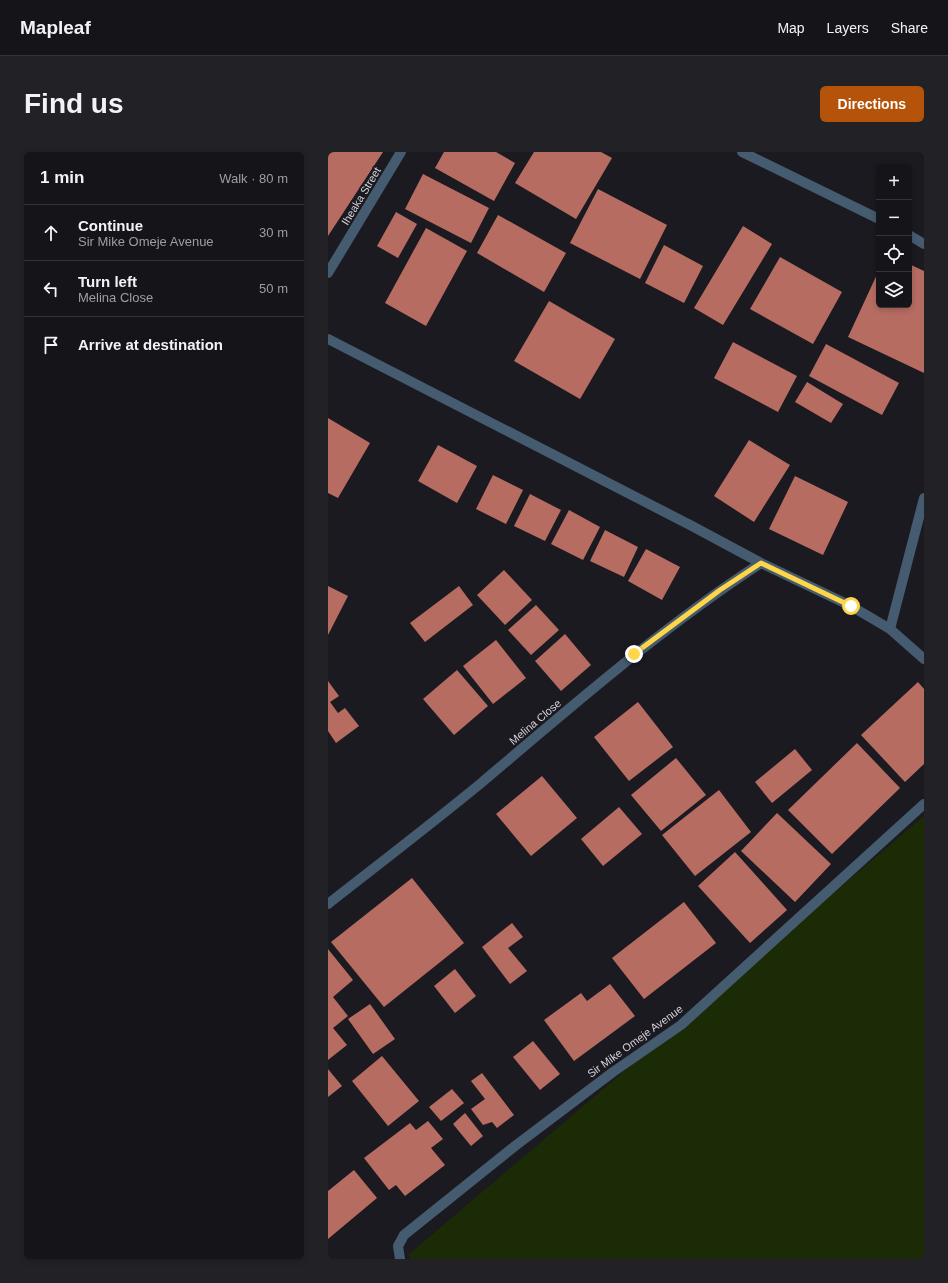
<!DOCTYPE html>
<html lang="en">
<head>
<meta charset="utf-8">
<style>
	body { margin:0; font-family:Arial,sans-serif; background:#222126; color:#f1f3f6 }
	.controls { position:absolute; right:12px; top:12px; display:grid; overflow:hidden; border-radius:6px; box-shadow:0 2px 6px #0003 }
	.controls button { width:36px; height:36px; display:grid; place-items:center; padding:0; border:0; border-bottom:1px solid #343338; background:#151419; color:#f1f3f6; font:20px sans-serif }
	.stop { position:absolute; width:12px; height:12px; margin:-9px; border:3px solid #ffd54a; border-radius:50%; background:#fff }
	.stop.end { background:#ffd54a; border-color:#fff; box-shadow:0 1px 4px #0008 }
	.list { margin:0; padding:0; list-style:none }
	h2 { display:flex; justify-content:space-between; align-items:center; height:52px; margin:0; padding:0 16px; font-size:17px }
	h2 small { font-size:13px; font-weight:400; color:#9d9ea2 }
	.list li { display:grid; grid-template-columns:26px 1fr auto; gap:12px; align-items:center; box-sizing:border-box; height:56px; padding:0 16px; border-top:1px solid #343338 }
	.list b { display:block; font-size:15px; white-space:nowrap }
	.list p { margin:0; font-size:13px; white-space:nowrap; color:#9d9ea2 }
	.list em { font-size:13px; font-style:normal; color:#9d9ea2 }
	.icon { flex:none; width:22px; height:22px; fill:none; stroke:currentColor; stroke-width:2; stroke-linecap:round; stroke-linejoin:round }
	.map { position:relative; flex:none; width:596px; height:1107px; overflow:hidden; border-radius:6px }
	header { display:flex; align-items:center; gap:24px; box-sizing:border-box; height:56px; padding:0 20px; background:#151419; border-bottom:1px solid #343338 }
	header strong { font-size:19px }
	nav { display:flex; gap:22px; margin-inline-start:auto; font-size:14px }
	.intro { display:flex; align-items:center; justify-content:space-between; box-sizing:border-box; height:96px; padding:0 24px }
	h1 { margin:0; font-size:28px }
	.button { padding:10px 18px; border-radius:6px; background:#b45309; color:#fff; font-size:14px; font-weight:700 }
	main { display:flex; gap:24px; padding:0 24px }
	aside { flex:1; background:#151419; border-radius:6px; box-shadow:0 2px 6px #0003 }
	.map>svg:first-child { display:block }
	.green { fill:#1b2b05 }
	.building { fill:#b76c62 }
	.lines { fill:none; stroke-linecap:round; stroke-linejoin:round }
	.street { stroke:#455b70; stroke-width:10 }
	.route { stroke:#ffd54a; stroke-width:5 }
	.labels { text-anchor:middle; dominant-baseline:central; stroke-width:4; stroke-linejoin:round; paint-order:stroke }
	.street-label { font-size:11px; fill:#d4d2d8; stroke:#1c1a21 }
</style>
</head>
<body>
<header>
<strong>Mapleaf</strong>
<nav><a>Map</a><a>Layers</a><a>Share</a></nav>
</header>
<div class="intro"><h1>Find us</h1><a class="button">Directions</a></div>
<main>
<aside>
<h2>1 min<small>Walk · 80 m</small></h2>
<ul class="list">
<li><svg class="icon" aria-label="ahead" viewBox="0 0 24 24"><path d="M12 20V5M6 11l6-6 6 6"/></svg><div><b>Continue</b><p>Sir Mike Omeje Avenue</p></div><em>30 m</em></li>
<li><svg class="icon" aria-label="left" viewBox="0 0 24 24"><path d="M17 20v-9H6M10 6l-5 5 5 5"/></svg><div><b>Turn left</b><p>Melina Close</p></div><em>50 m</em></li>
<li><svg class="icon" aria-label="arrive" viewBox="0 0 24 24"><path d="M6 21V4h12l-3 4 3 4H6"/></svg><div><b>Arrive at destination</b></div></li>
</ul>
</aside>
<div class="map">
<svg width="596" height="1107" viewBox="0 0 596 1107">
	<rect width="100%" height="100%" fill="#1c1a21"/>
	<!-- green -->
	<path class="green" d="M596 664V1107H84L80 1103Z"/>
	<!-- building -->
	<path class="building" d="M0 0H55L0 84Z
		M116 0H168L187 11 166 49 107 16Z
		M206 0H273L284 6 248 67 187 31Z
		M95 22 161 56 143 91 77 57Z
		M270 37 339 73 312 127 242 91Z
		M68 60 89 72 70 106 49 94Z
		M170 63 238 101 216 140 149 101Z
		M415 74 444 92 395 173 366 156Z
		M98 76 139 99 98 174 57 151Z
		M336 93 375 114 356 151 317 131Z
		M452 105 514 140 485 192 422 157Z
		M581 112 596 119V221L520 185 551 118V153H581Z
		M221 149 287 187 252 247 186 209Z
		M405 190 469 224 450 260 386 226Z
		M498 192 571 231 554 263 481 224Z
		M479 230 515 252 503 271 467 250Z
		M0 266 42 291 10 346 0 341Z
		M421 288 462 313 426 370 386 344Z
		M110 293 149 314 129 351 90 329Z
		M165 323 195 338 178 372 148 357Z
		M467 324 520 350 495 403 441 377Z
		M202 342 233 358 217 389 186 374Z
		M241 358 272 375 255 408 223 392Z
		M277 378 310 395 296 425 262 409Z
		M318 397 352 415 334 448 300 429Z
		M176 418 204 448 177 473 149 443Z
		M0 434 20 444 0 483Z
		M131 434 145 453 97 490 82 471Z
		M208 453 231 478 203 503 180 478Z
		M237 482 263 513 233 539 207 509Z
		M168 488 198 526 165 552 135 514Z
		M129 518 160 554 126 583 95 547Z
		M0 529 11 544 2 550 10 561 17 556 31 574 8 591 0 579Z
		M590 530 596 537V612L577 630 533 583Z
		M310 550 345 595 301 629 266 585Z
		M529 591 572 636 504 702 460 658Z
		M467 597 484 618 444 651 427 630Z
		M348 606 378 643 333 679 303 643Z
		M214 624 249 666 203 704 168 662Z
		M391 638 423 680 367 724 334 683Z
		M291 655 314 682 275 714 253 687Z
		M449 661 503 712 467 750 413 699Z
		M407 700 459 758 422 791 370 734Z
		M84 726 136 791 56 855 3 790Z
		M356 750 388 791 316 847 284 806Z
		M184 771 195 785 180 796 199 819 182 832 154 795Z
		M0 797 25 828 5 845 20 864 5 876 19 893 0 908Z
		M127 817 148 844 127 861 106 834Z
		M282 832 307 864 246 909 216 868 253 841 259 849Z
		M42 852 67 887 45 902 20 867Z
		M205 889 232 922 212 938 185 905Z
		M54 904 91 949 60 974 24 929Z
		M0 917 14 934 0 945Z
		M154 921 186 963 169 976 164 970 155 973 143 957 157 947 143 929Z
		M124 937 136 951 113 969 101 955Z
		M137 961 155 984 143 994 125 972Z
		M100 969 115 987 103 996 117 1013 77 1044 68 1033 61 1038 36 1006 82 971 88 978Z
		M26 1018 49 1046 0 1087V1039Z"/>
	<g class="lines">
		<!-- street -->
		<path class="street" d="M414 0 551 67
			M581 83 596 92
			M0 121 73 0
			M0 187 364 374 433 411 523 454 562 477 596 507
			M562 477 596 346
			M0 752C51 712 102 673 152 632 243 555 333 476 433 411
			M72 1107 70 1094 76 1083 187 994 285 920 353 873 596 652"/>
	</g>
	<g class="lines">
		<!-- route -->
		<path class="route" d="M306 502 392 438 433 411 523 454"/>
	</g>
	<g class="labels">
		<!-- street labels -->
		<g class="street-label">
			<text transform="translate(33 44) rotate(-59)">Iheaka Street</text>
			<text transform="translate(207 570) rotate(-40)">Melina Close</text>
			<text transform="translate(307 889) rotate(-36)">Sir Mike Omeje Avenue</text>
		</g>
	</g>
</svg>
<div class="controls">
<button>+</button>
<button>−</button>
<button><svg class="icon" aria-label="locate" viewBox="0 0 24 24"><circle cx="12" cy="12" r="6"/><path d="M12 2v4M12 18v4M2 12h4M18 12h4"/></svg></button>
<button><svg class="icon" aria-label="layers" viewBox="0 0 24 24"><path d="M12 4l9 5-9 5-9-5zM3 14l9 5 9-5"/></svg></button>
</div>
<div class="stop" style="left:523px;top:454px"></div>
<div class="stop end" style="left:306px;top:502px"></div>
</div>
</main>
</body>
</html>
